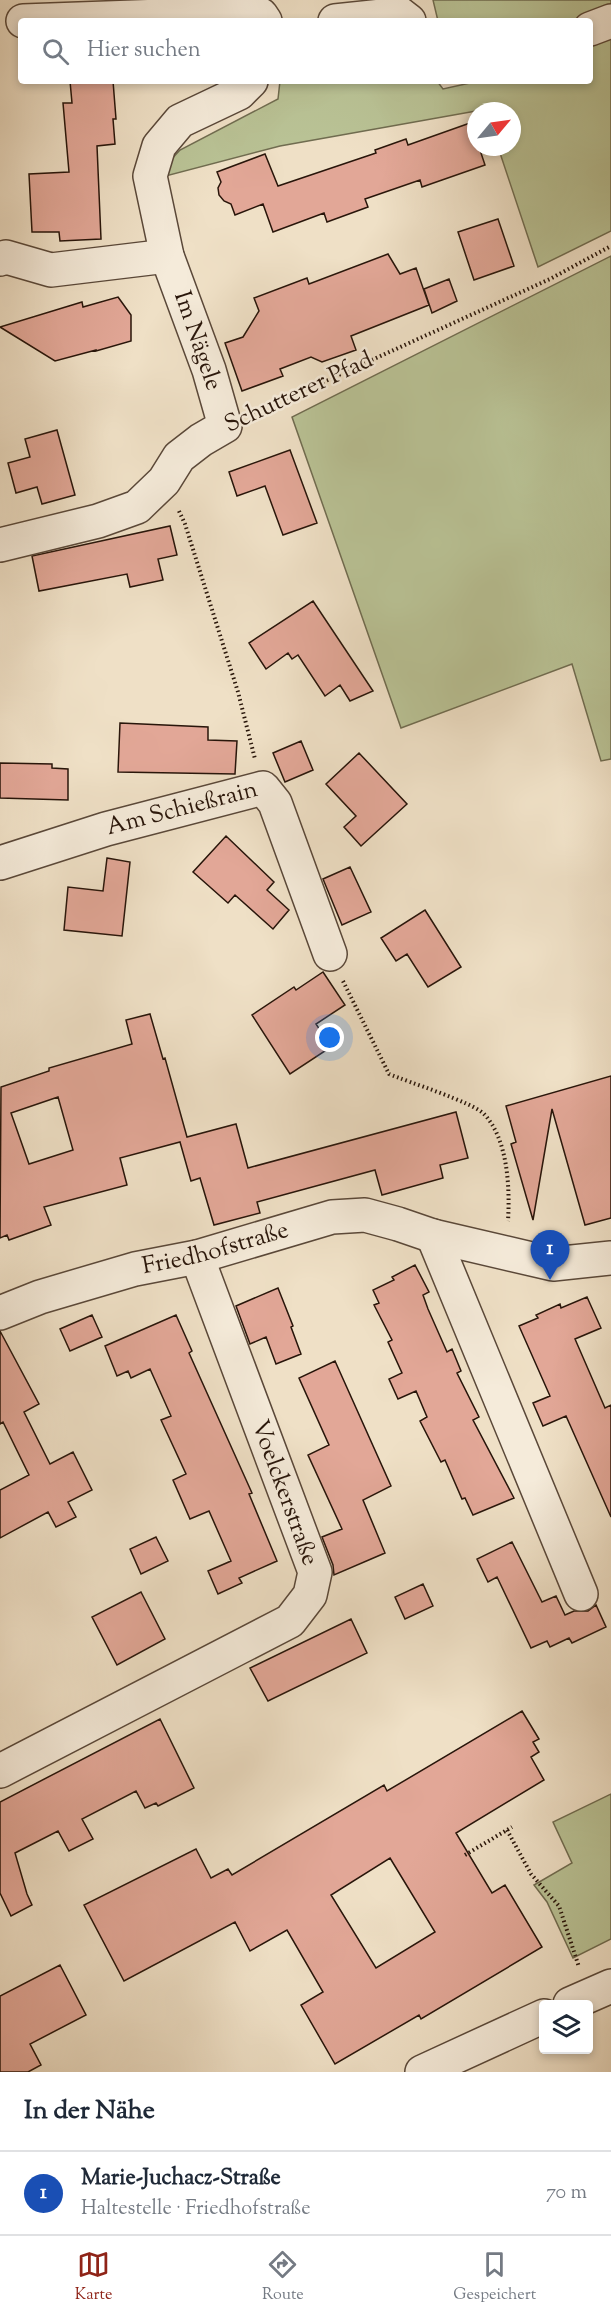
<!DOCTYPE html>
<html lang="de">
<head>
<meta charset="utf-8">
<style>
	body { margin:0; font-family:"Sorts Mill Goudy",serif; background:#f6f6f7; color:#1f2937 }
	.controls { position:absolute; right:18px; bottom:18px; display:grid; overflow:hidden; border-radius:6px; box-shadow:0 3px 9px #0003 }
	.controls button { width:54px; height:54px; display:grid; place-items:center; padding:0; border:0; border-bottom:2px solid #e0e1e3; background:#fff; color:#1f2937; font:30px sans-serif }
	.compass { position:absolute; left:467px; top:102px; width:54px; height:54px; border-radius:50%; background:#fff; box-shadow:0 3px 9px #0003; rotate:61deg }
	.you { position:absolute; left:330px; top:1038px; width:21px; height:21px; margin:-15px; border:4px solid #fff; border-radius:50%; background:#1a73e8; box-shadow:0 0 0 9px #1a73e833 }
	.badge { display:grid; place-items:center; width:39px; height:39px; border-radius:50%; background:#8f2418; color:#fff; font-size:20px; font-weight:700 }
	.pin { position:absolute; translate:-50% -50px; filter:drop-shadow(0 2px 3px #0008) }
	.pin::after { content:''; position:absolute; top:32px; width:21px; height:18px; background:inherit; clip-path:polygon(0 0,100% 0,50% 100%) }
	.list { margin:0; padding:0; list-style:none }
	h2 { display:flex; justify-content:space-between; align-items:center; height:78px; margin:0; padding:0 24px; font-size:26px }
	h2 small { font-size:20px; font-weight:400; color:#747a83 }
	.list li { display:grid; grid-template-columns:39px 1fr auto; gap:18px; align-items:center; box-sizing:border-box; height:84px; padding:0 24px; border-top:2px solid #e0e1e3 }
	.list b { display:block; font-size:22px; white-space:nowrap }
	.list p { margin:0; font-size:20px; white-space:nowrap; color:#747a83 }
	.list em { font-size:20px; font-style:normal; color:#747a83 }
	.icon { flex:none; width:33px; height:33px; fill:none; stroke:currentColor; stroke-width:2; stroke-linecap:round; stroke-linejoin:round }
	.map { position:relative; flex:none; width:611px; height:2072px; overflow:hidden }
	.search { position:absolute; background:#fff; box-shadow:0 3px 9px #0003; left:18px; right:18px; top:18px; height:66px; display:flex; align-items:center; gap:15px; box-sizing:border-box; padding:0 21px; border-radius:6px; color:#747a83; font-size:22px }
	.sheet { height:162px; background:#fff }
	nav { display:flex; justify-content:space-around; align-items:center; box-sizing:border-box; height:84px; border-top:2px solid #e0e1e3; background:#fff; font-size:16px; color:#747a83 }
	nav a { display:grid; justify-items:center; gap:3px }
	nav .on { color:#8f2418 }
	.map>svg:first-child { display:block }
	.green { fill:#b9c295; stroke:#706c50; stroke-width:1.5 }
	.building { fill:#e2a797; stroke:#28150a; stroke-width:1.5; fill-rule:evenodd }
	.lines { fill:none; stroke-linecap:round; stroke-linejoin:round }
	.minor-casing { stroke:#5a4839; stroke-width:36 }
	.path { stroke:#28150a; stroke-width:4; stroke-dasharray:1.5 3; stroke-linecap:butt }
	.minor { stroke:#f5ebda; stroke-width:33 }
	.labels { text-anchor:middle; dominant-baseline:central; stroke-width:5; stroke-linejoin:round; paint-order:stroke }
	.street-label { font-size:24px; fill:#28150a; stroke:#f5ebda }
</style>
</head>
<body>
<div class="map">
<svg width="611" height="2072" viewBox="0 0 611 2072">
	<rect width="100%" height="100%" fill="#efe0c6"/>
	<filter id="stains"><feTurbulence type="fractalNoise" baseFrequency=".00333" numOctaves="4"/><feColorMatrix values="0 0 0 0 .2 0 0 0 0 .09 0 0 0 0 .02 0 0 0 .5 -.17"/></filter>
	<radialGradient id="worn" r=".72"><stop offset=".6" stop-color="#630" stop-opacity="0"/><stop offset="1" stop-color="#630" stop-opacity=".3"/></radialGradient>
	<!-- green -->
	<path class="green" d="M433 0H611V231L538 267 498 147H512V111H476L280 146 162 177 167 164 180 150 278 99 280 81H437L443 89 479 81H590V21H438Z
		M611 256V759L601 761 572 664 401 728 292 417Z
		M611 1794V1939L573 1958 547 1902 534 1885 572 1863 553 1822Z"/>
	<!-- building -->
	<path class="building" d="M70 81H113L116 119H113L115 144 97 146 101 239 60 241 59 232H32L29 174 69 172 63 103H72Z
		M470 123 476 140V147H479L485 165 422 187 420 180 365 199 368 207 327 222 324 213 273 232 263 204 235 215 231 204 224 201 219 195 218 188 221 182 217 172 265 154 278 186 376 153 375 150 406 139 408 145Z
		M498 219 514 266 474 280 458 232Z
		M388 254 400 274 416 268 429 305 351 336 356 350 322 362 311 357 280 369 283 376 242 391 225 343 243 337 259 311 254 298 307 278 309 284Z
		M449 279 457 301 432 313 424 289Z
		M118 297 131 315V341L96 351V350L55 361 0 327 82 302 83 307Z
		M57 430 75 495 42 504 37 487 16 493 8 463 30 457 25 439Z
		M290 450 317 523 283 535 265 486 237 496 229 472Z
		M170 526 177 555 158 559 163 580 130 587 127 574 39 591 32 556Z
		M313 601 373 691 350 701 340 685 325 696 298 655 292 659 288 653 266 669 249 643Z
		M120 723 208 727V740L237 741 235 774 118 772Z
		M301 741 313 770 285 782 273 753Z
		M359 753 407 804 361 846 344 827 356 816 326 784Z
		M0 763 52 764V768L68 769V800L0 798Z
		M226 836 274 882 267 890 289 910 273 929 235 895 228 903 193 872Z
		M107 858 130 862 122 936 64 930 68 887 103 891Z
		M350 867 371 912 342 925 323 879Z
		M425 910 461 967 428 987 407 954 396 961 381 938Z
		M323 972 345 1005 316 1024 331 1047 290 1074 252 1015 294 987 296 990Z
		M150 1014 163 1059 165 1058 187 1137 236 1124 248 1168 456 1112 468 1158 440 1165 443 1178 382 1195 375 1170 257 1202 260 1213 214 1225 200 1178 191 1181 180 1142 120 1158 127 1185 44 1207 51 1225 9 1240 7 1235 0 1238 1 1087 49 1071V1068L132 1044 126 1020ZM58 1097 73 1150 29 1164 11 1113Z
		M611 1076V1218L585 1225 552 1109 533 1220 511 1144 516 1142 506 1106Z
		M415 1265 429 1292 423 1295 428 1309 447 1352 452 1349 461 1371 457 1373 479 1417 473 1420 514 1498 473 1515 465 1498 462 1499 445 1460 441 1462 420 1421 427 1417 416 1391 398 1399 389 1379 402 1373 388 1342 392 1340 374 1305 379 1303 373 1290 394 1280 392 1277Z
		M278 1288 293 1326 291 1327 301 1354 276 1364 266 1337 250 1344 236 1306Z
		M587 1297 601 1328 575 1339 605 1408 611 1405V1517L566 1416 543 1426 533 1403 550 1396 519 1326 538 1318 536 1315 560 1304 561 1308Z
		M92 1315 102 1337 70 1351 60 1329Z
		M176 1315 192 1351 189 1353 252 1493 249 1494 277 1561 239 1578 242 1583 218 1594 208 1571 231 1561 209 1511 190 1519 173 1480 186 1474 161 1420 171 1416 150 1369 131 1378 128 1371 117 1376 105 1346Z
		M0 1331 39 1404 24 1412 50 1464 73 1452 92 1490 68 1502 76 1517 56 1527 48 1512 0 1538V1490L29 1475 3 1422 0 1424Z
		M335 1361 391 1486 363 1500 385 1553 334 1575 333 1565 322 1537 342 1529 308 1455 329 1445 299 1378Z
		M156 1537 168 1561 141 1574 130 1549Z
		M512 1542 542 1602 556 1596 565 1615 574 1611H588L596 1605 606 1627 572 1643 569 1638 550 1647 547 1641 531 1648 497 1577 488 1582 477 1559Z
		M423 1584 433 1606 405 1619 395 1597Z
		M141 1592 165 1639 117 1665 92 1617Z
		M351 1619 367 1653 268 1701 250 1668Z
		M522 1711 539 1739 533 1742 539 1752 531 1757 544 1780 456 1833 492 1893 505 1885 542 1947 421 2019 419 2015 335 2064 301 2005 323 1992 287 1930 250 1951 235 1922 124 1981 84 1905 196 1849 211 1878 228 1869 232 1875 384 1785 387 1791ZM390 1858 435 1932 376 1968 331 1895Z
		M160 1719 194 1788 158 1806 156 1803 145 1808 136 1791 82 1819 93 1839 69 1851 58 1831 15 1853 27 1894 32 1905 11 1916 0 1893V1802Z
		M60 1965 86 2015 30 2044 41 2065 28 2072H0V1996Z"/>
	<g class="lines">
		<defs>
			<g id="minor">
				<path d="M23 21 245 13 261 15 265 21"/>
				<path d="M335 21 400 14 409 21"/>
				<path d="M590 29 611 21"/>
				<path d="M0 259 6 257 51 270 167 256"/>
				<path d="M0 545 98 521 137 507 164 481 179 457 201 440 225 426 209 370 167 256 150 176 159 146 180 121 239 93 251 81"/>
				<path id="s1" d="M0 863 106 829 263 788 275 803 330 954"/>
				<path d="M433 1236 581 1594"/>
				<path id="s2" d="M0 1313 40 1297 135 1269 197 1257 332 1217 365 1215 398 1224 433 1236 553 1264 611 1258"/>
				<path d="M0 1771 290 1621 310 1595 315 1572 197 1257"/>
				<path d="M570 2004 611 1986"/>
				<path d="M422 2072 544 2016"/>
			</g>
		</defs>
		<!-- minor casing -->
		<use href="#minor" class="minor-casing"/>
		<!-- path -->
		<path class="path" d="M253 414 550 279 611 246
			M179 511 185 524 238 692 255 759
			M343 981 389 1074C408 1082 472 1102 484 1114 508 1139 510 1188 508 1221
			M507 1830 531 1874 559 1906 579 1967
			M465 1855 512 1827"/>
		<!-- minor -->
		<use href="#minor" class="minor"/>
	</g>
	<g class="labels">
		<!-- street labels -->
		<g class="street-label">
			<text transform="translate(197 341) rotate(71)">Im Nägele</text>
			<text transform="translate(299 393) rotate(-25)">Schutterer Pfad</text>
			<text stroke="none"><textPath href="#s1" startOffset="190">Am Schießrain</textPath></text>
			<text stroke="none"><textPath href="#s2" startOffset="225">Friedhofstraße</textPath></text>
			<text transform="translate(284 1493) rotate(70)">Voelckerstraße</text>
		</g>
	</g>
	<rect width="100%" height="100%" filter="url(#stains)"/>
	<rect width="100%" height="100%" fill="url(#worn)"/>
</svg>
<div class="controls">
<button><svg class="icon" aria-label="layers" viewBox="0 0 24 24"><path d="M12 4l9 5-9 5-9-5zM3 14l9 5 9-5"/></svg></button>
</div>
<svg class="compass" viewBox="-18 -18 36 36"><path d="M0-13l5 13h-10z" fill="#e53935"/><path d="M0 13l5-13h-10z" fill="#747a83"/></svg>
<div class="you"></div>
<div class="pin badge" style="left:550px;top:1280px;background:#1a4fb4">1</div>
<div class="search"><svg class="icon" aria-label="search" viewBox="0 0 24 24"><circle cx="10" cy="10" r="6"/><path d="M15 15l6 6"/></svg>Hier suchen</div>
</div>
<section class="sheet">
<h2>In der Nähe<small></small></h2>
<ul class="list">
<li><span class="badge" style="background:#1a4fb4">1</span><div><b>Marie-Juchacz-Straße</b><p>Haltestelle · Friedhofstraße</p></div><em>70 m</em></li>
</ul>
</section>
<nav>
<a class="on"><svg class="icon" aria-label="map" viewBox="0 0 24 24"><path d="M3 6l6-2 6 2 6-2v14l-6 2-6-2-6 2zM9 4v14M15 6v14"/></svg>Karte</a>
<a><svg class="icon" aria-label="directions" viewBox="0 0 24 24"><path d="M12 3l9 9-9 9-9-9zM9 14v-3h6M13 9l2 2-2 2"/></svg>Route</a>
<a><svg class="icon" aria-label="saved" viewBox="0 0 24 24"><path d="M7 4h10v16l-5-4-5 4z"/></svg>Gespeichert</a>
</nav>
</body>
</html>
